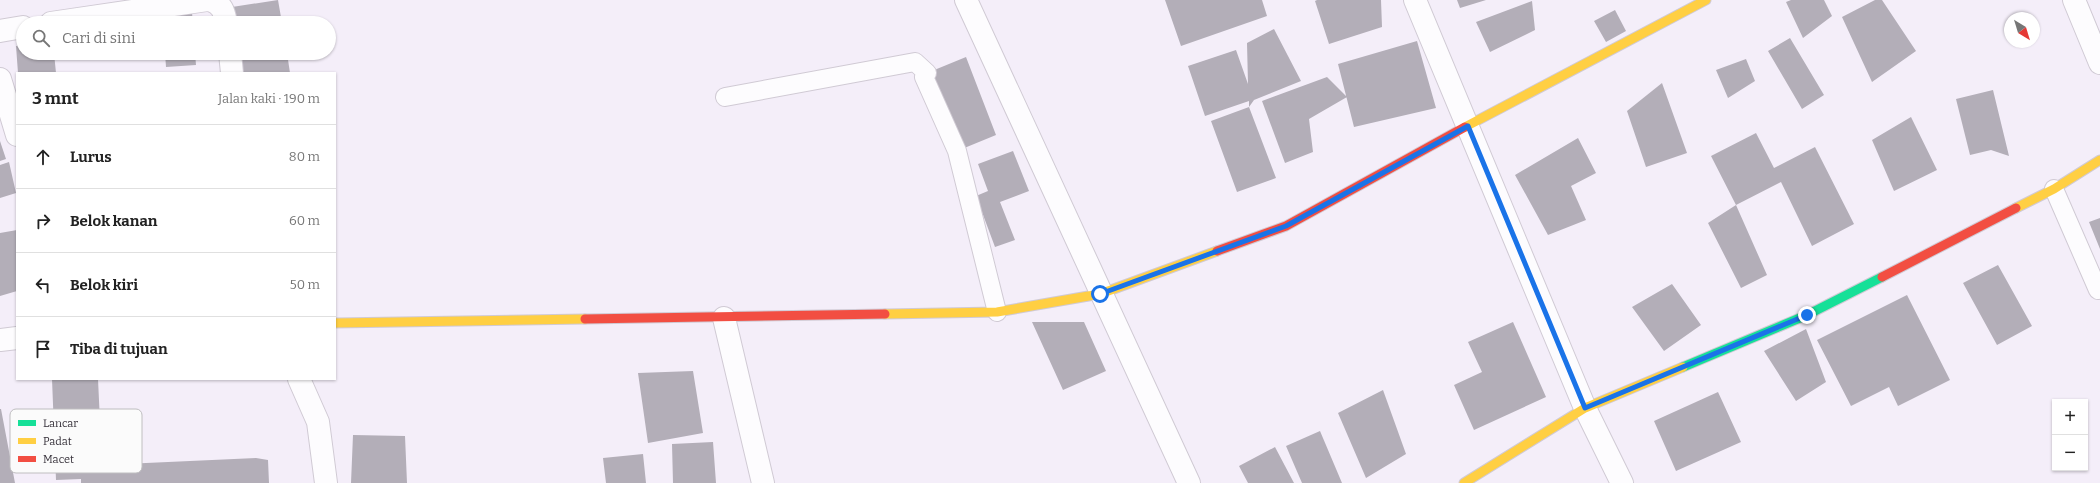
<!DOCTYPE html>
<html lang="id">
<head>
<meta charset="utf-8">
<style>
	body { margin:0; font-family:Bitter,serif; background:#f2f2f2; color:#222 }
	.controls { position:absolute; right:12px; bottom:12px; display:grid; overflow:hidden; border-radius:0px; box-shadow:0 1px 3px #0004 }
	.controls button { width:36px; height:36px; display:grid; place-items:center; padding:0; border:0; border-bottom:1px solid #e0e0e0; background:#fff; color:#222; font:20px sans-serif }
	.compass { position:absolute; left:2004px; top:12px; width:36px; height:36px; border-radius:50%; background:#fff; box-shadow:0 1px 3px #0004; rotate:142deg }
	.stop { position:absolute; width:12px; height:12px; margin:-9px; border:3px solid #1a73e8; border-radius:50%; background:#fff }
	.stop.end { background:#1a73e8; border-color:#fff; box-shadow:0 1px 4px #0008 }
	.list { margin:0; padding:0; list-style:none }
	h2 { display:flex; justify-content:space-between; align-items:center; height:52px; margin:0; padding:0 16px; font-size:17px }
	h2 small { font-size:13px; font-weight:400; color:#767676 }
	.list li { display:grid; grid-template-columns:26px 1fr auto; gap:12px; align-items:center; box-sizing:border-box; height:64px; padding:0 16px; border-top:1px solid #e0e0e0 }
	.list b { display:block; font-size:15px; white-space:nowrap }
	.list em { font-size:13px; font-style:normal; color:#767676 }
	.icon { flex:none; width:22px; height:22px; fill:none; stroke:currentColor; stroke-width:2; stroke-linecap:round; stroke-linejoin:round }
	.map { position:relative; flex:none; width:2100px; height:483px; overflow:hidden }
	.search { position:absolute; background:#fff; box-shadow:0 1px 3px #0004; left:16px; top:16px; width:320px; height:44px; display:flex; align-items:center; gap:10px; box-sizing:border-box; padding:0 14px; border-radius:22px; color:#767676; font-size:15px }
	.panel { position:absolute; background:#fff; box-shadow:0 1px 3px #0004; left:16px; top:72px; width:320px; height:308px; border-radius:0px }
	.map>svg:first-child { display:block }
	.building { fill:#b3aeb8 }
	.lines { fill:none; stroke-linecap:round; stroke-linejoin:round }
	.lane-casing { stroke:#d0cad4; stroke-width:20 }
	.street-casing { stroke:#d0cad4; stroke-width:24 }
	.fast-casing { stroke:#d0cad4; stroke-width:11 }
	.slow-casing { stroke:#d0cad4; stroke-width:11 }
	.jam-casing { stroke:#d0cad4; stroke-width:11 }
	.lane { stroke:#fdfcfe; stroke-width:18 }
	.street { stroke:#fdfcfe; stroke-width:22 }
	.fast { stroke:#16e098; stroke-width:9 }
	.slow { stroke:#ffcf43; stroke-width:9 }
	.jam { stroke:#f24e42; stroke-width:9 }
	.route { stroke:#1a73e8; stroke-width:5 }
	.key { fill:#fbfbfb; stroke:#bfbec0; stroke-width:1 }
	.key-label { font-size:11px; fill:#342f38 }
</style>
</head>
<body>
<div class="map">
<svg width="2100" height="483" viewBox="0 0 2100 483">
	<rect width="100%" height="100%" fill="#f4eef9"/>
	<!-- building -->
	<path class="building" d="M278 0 282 23H235L232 7Z
		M1165 0H1262L1267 16 1181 46Z
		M1317 0H1381L1382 27 1329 44 1315 1Z
		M1457 0H1486L1460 8Z
		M1791 0H1824L1832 16 1803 38 1786 2Z
		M1875 0H1882L1916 51 1872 82 1842 17Z
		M1532 1 1535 30 1490 52 1476 22Z
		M1615 10 1626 31 1606 42 1594 21Z
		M192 13 193 23H163L162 15Z
		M1274 29 1301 81 1254 100 1249 107V101L1205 116 1188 66 1236 50 1248 84 1247 43Z
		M1790 38 1824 95 1802 109 1768 51Z
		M1417 41 1436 108 1354 127 1338 64Z
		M23 45V53H54L56 73H18L16 46Z
		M165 53H195L196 65 166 67Z
		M240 53H287L290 73H243Z
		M966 57 996 135 957 151 927 73Z
		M1746 59 1755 81 1728 98 1716 70Z
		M1327 77 1347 97 1309 119 1313 152 1285 163 1262 101Z
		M1662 83 1687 153 1646 167 1627 111Z
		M1993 90 2009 156 1991 150 1970 155 1956 99Z
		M1249 107 1276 178 1237 192 1211 121Z
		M1911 117 1937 170 1894 191 1872 140Z
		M1756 133 1774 168 1815 147 1854 224 1812 246 1781 182 1736 205 1711 156Z
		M1578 138 1596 173 1571 186 1586 220 1548 235 1515 175Z
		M0 141 6 159 0 161Z
		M1013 151 1029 191 1000 202 1015 240 995 247 976 196 988 191 978 164Z
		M9 162 16 193 0 198V165Z
		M1736 205 1767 275 1741 288 1708 223Z
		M2100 218V249L2089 222Z
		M17 230V291L0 296V233Z
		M1998 265 2032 326 1997 345 1963 283Z
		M1672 284 1701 325 1664 351 1632 307Z
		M1907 295 1950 380 1898 406 1889 387 1851 406 1817 340Z
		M1032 322H1084L1106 371 1063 390Z
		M1513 322 1546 397 1474 430 1454 385 1482 372 1468 342Z
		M1806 329 1826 382 1796 401 1764 351Z
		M693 371 703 433 648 443 638 373Z
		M52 379H98L102 465 256 458 268 460 269 483H81V479L56 480Z
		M1383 390 1406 454 1366 478 1338 413Z
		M1718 392 1741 442 1676 471 1654 421Z
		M0 409H1L15 483H0Z
		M1320 431 1342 483H1302L1286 446Z
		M353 435 405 436 407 483H351Z
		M713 442 716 483H673L672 444Z
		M1275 447 1294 483H1248L1239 466Z
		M643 454 646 483H606L603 458Z"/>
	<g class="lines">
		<defs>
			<path id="lane" d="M725 97 915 62 927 73 924 77 957 151 997 312
				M2054 189 2098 290"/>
			<path id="street" d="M210 0C222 4 224 11 226 23
				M966 0 1189 483
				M1415 0 1585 408 1622 483
				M2074 0 2100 63
				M51 23 207 0
				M0 31 23 27
				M230 53 232 73
				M0 79 17 135
				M724 318 763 483
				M0 340 17 338
				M299 379 318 422 326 483"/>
			<path id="fast" d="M1683 367 1807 315 1882 277"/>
			<path id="slow" d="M1465 127 1706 0
				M2016 208 2054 189 2100 160
				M885 314 997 312 1100 294 1217 251
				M335 323 585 319
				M1464 483 1585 408 1683 367"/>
			<path id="jam" d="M1217 251 1286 226 1465 127
				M1882 277 2016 208
				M585 319 885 314"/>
		</defs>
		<!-- lane casing -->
		<use href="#lane" class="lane-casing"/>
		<!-- street casing -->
		<use href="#street" class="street-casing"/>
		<!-- fast casing -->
		<use href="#fast" class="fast-casing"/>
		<!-- slow casing -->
		<use href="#slow" class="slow-casing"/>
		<!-- jam casing -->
		<use href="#jam" class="jam-casing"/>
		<!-- lane -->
		<use href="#lane" class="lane"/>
		<!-- street -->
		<use href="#street" class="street"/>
		<!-- fast -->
		<use href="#fast" class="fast"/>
		<!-- slow -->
		<use href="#slow" class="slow"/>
		<!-- jam -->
		<use href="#jam" class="jam"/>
	</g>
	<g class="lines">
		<!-- route -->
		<path class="route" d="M1100 294 1286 226 1468 126 1585 408 1807 315"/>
	</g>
	<!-- legend -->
	<rect x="10" y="409" width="132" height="64" rx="6" class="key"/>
	<rect x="18" y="420" width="18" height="6" fill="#16e098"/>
	<rect x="18" y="438" width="18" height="6" fill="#ffcf43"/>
	<rect x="18" y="456" width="18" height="6" fill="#f24e42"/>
	<g class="key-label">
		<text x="43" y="427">Lancar</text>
		<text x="43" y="445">Padat</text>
		<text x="43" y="463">Macet</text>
	</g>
</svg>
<div class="controls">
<button>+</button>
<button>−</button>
</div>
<svg class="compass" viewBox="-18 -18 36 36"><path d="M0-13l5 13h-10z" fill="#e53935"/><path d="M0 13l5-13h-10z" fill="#767676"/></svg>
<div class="stop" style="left:1100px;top:294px"></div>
<div class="stop end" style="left:1807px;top:315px"></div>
<div class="search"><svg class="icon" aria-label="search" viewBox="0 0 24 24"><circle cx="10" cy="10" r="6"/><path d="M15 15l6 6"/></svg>Cari di sini</div>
<section class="panel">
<h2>3 mnt<small>Jalan kaki · 190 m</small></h2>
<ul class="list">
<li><svg class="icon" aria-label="ahead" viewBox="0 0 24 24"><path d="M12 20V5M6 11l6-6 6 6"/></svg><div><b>Lurus</b></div><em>80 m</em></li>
<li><svg class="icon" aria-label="right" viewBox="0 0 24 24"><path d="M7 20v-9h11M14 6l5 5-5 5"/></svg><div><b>Belok kanan</b></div><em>60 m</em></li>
<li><svg class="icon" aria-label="left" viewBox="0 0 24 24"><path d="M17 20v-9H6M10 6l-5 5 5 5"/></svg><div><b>Belok kiri</b></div><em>50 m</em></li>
<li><svg class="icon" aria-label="arrive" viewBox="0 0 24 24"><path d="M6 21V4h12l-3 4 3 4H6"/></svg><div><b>Tiba di tujuan</b></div></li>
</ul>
</section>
</div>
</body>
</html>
